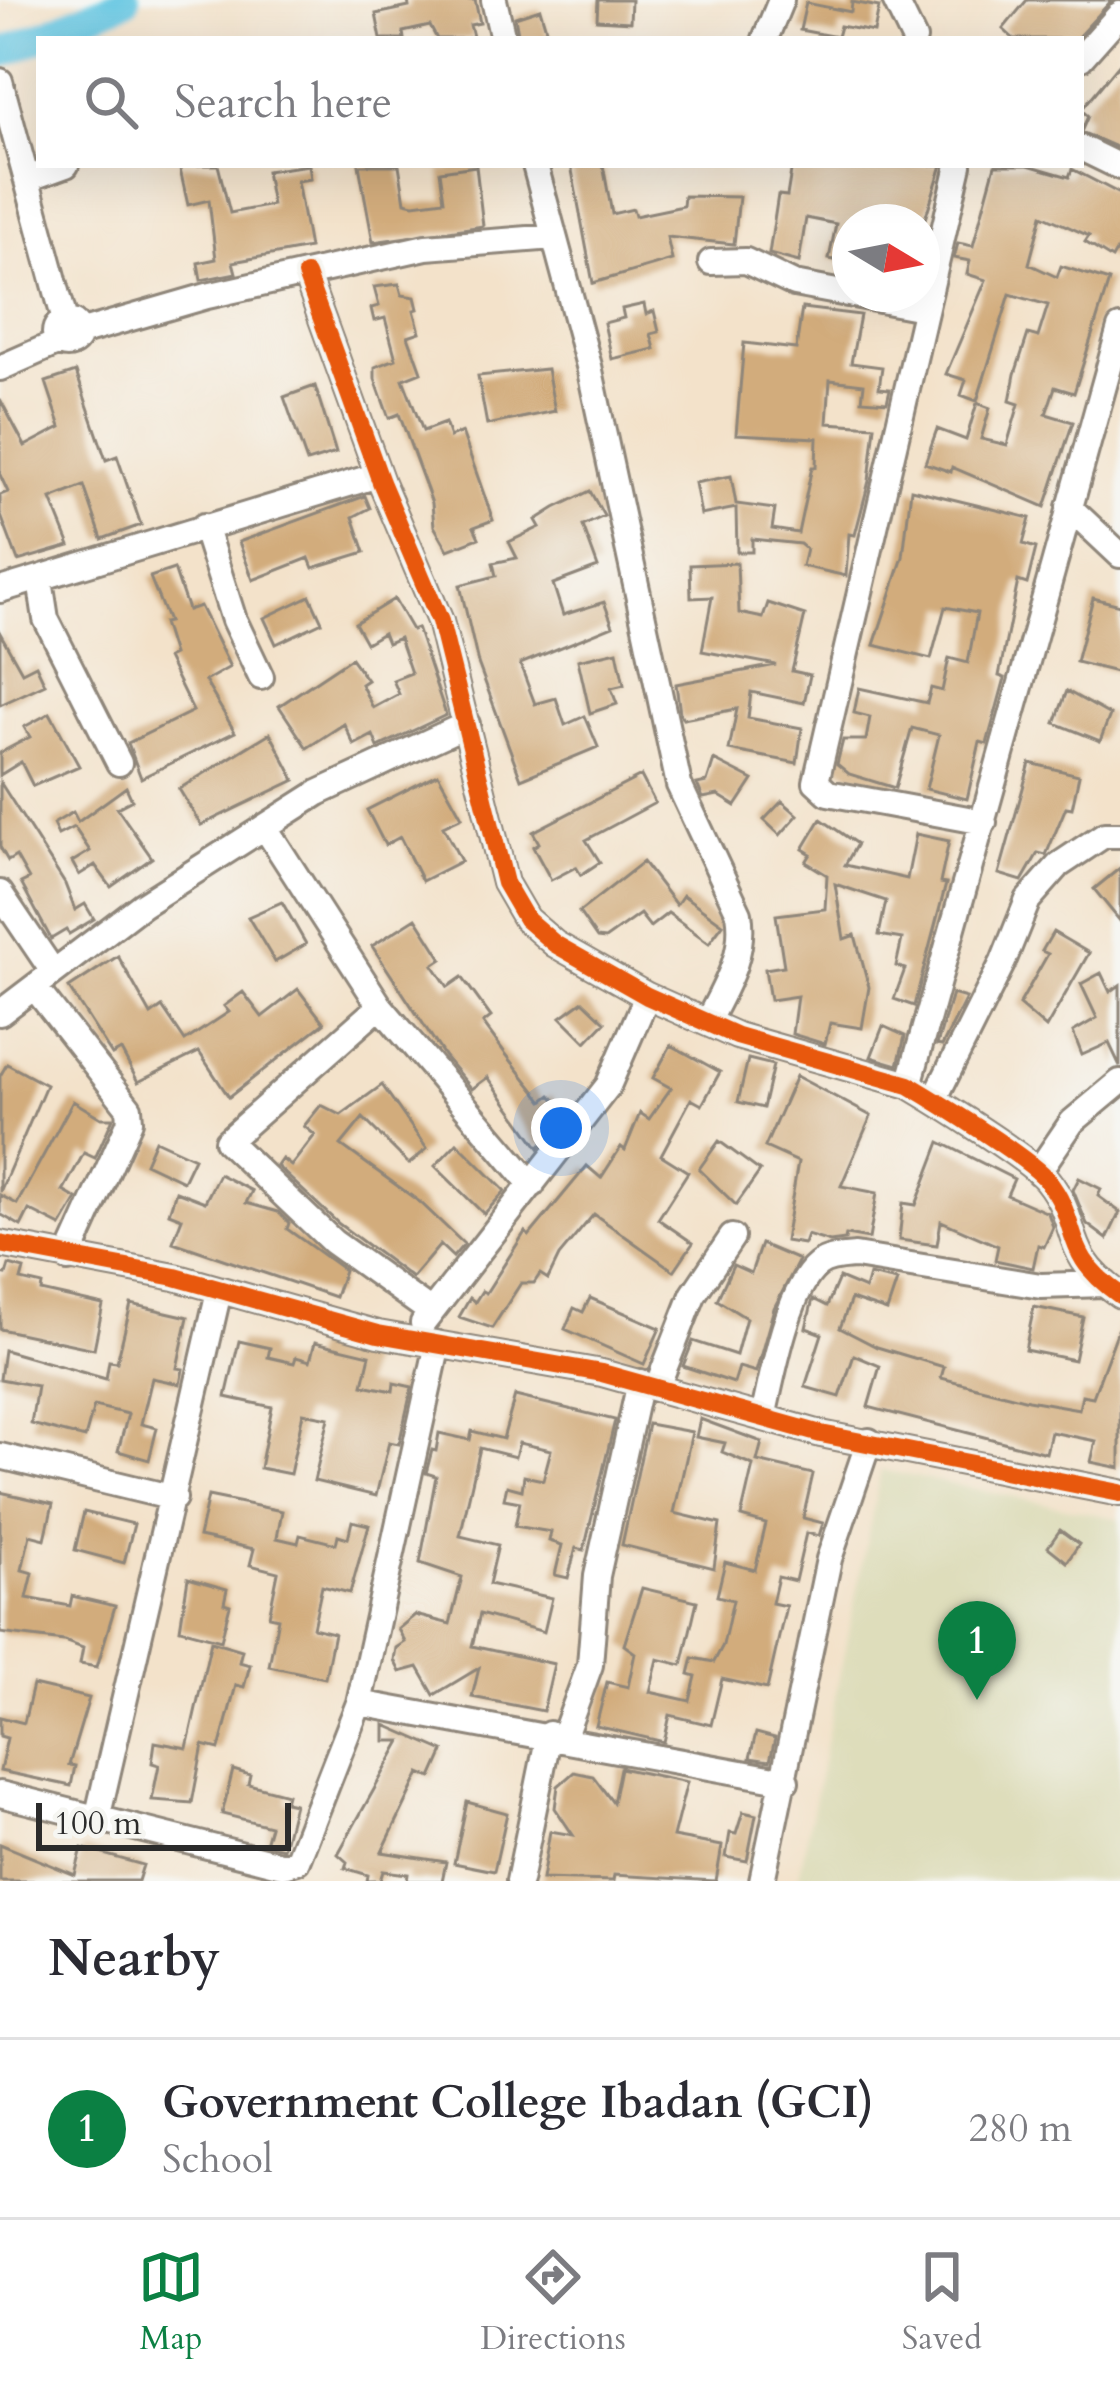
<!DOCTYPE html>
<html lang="en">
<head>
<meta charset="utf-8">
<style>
	body { margin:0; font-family:Cardo,serif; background:#f2f2f3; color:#2b2b33 }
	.compass { position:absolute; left:832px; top:204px; width:108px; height:108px; border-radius:50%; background:#fff; box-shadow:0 12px 48px #0002; rotate:100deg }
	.scale { position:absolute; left:36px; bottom:30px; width:255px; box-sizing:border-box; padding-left:12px; border:6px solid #2b2b2b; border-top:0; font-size:33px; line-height:42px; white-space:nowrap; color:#2b2b2b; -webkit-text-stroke:9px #f6f6f2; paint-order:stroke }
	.you { position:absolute; left:561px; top:1128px; width:42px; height:42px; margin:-30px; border:9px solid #fff; border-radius:50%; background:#1a73e8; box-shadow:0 0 0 18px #1a73e833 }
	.badge { display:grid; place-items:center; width:78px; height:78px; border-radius:50%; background:#0b8043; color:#fff; font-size:39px; font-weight:700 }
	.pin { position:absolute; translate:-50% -99px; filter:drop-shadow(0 3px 6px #0008) }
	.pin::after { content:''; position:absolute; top:63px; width:42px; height:36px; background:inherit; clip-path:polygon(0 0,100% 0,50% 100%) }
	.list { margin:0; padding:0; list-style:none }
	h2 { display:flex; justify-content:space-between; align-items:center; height:156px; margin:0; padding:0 48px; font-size:51px }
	h2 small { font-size:39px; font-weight:400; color:#7c7c81 }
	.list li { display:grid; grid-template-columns:78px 1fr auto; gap:36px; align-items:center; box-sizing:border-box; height:180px; padding:0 48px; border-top:3px solid #e1e1e2 }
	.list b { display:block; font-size:45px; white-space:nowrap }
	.list p { margin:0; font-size:39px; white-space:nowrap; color:#7c7c81 }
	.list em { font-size:39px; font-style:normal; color:#7c7c81 }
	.icon { flex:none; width:66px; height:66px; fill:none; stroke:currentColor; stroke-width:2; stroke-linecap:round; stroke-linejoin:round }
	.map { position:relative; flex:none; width:1120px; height:1881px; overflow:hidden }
	.search { position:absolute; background:#fff; box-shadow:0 12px 48px #0002; left:36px; right:36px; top:36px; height:132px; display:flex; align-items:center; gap:30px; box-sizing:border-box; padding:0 42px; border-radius:0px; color:#7c7c81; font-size:45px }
	.sheet { height:336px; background:#fff }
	nav { display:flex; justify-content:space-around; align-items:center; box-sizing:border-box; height:168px; border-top:3px solid #e1e1e2; background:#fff; font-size:33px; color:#7c7c81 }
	nav a { display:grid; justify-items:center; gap:6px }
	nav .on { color:#0b8043 }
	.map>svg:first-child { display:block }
	.built { fill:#deddbb }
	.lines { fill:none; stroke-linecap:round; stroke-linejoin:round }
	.river { stroke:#64c6e2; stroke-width:30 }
	.building { fill:#d2ac7c }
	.minor-casing { stroke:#8f867a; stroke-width:30 }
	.minor { stroke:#fff; stroke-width:24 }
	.cycleway-casing { stroke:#f6f6f2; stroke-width:26 }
	.cycleway { stroke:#e8590c; stroke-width:18 }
</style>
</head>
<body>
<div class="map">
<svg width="1120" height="1881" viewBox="0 0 1120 1881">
	<rect width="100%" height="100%" fill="#f6f6f2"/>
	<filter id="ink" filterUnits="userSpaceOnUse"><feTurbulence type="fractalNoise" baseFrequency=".00833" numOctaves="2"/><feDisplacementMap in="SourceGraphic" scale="24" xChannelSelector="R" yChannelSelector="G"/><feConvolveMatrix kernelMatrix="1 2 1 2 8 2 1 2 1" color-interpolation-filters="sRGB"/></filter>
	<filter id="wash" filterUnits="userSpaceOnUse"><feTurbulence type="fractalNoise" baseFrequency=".004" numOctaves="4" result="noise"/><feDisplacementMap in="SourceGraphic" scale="48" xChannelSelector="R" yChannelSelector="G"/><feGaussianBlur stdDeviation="2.7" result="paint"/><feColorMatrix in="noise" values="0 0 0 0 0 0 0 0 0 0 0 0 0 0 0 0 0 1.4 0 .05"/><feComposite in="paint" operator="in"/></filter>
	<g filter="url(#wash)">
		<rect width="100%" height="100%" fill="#f3e2ca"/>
		<!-- built -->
		<path class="built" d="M881 1470 1120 1519V1881H798Z"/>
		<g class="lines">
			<!-- river -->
			<path class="river" d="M0 54 125 0"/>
		</g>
		<g id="blocks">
			<!-- building -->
			<path class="building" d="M408 0H475L480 23 470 25 473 37 465 39H437L430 26 403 32 404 39H381L376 14 409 7Z
				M598 0H631L630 22 597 20Z
				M1027 0H1112L1076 39H1014L1003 29Z
				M852 2 879 7 874 32 840 26 837 37 800 30 806 3 851 12Z
				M540 9 549 39H519L515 17Z
				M1120 63V149L1081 132 1088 116 1081 110Z
				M179 165H218L230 213 272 205 266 171 309 165 311 179 297 181 309 248 233 262 236 273 201 280 198 263 216 259 209 200 188 205Z
				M359 165H399L405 202 414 204 444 200 440 171 476 166 483 226 373 242Z
				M571 165H603L612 214 633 209 635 216 683 206 684 196 739 197 734 244 667 237 672 260 593 283Z
				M792 165H942L924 222H850V263L829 259 836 224 806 218 799 262 769 254 778 195 787 196Z
				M995 165H1028L1069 177 1072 169 1120 194V245L1112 259 1085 242 1089 236 1042 215 1029 264 1057 277 1061 266 1109 281 1074 393 1055 387 1046 414 1073 422 1045 507 952 467 951 472 925 463 937 429 966 440 977 403 990 408 981 439 1007 445 1019 404 1010 401 1015 374 1028 334 1038 337 1048 305 1010 294 977 401 961 395 966 380 946 374 986 280 967 274 970 261 954 258 958 243 973 246Z
				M399 284 402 295 415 297 418 309 414 310 420 332 408 336 421 372 403 379 423 431 445 423 450 437 462 432 493 520 474 527 479 538 448 550 434 526 432 503 399 414 389 418 375 379V367L396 359 385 318 374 321 371 308 379 306 374 287Z
				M644 304 646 314 654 311 659 332 651 334 655 349 612 359 604 323 624 318 622 309Z
				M802 308 860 315 851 363 882 367 879 388 890 389 887 402 862 400 864 384 830 380 827 423 875 426 869 481 855 535 849 534 846 576 802 566 806 549 800 544 752 539V552H737L736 508 701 515 695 483 731 476 736 504 775 509 772 529 798 533 812 467H816L817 438 736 434 744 343 796 349Z
				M547 369 555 411 487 425 478 376Z
				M76 372 106 460 117 456 141 525 102 539 84 486 51 499 70 546 18 561 0 513V495L8 492 0 475V399L25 446 61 427 46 382Z
				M315 386 336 453 307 462 284 397Z
				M911 489 1030 518 1023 544 1036 548 1027 584 1018 581 999 676 1005 678 987 744 980 742 967 799 926 789 939 735 912 728 895 788 849 774 837 764 843 740H866L870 717 854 713 859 688 927 703 931 688 942 691 949 658 968 663 977 613 945 607 931 659 874 645 903 557Z
				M590 491 604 516 583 526 598 567 553 584 563 615 604 602 613 626 520 664 535 704 556 698 565 725 585 716 598 747 521 779 478 663 460 585 496 576 493 563 517 558 509 542 540 527 536 520 555 508Z
				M365 496 370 508 353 517 365 552 313 568 309 558 253 580 239 542Z
				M737 563 739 613 763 618 768 603 805 615 792 671 810 675 804 703 751 692 748 718 802 728 797 763 729 750 737 709 683 719 680 713 676 684 776 665 702 651 712 597 691 598 690 565Z
				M174 569 188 610 200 606 230 667 205 681 235 732 141 778 128 743 193 711 167 658 173 655 163 623 168 622 150 577Z
				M310 596 322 622 276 644 264 618Z
				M1093 598 1120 605V673L1076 662Z
				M394 599 412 630 417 628 446 715 378 747 373 735 354 745 344 724 307 748 279 706 351 658 367 680 361 684 373 708 399 694 393 680 411 673 399 638 387 643 383 633 366 643 355 623Z
				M0 633 22 672 36 665 45 684 0 705Z
				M617 651 624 685 611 688 617 704 590 713 578 660Z
				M1067 691 1110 715 1100 741 1055 723Z
				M50 713 79 766 33 786 21 762 0 775V753L30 737 24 727Z
				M270 733 295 780 201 825 179 789Z
				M714 760 753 780 736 806 718 795 703 798 697 784 707 782Z
				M1030 763 1079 775 1072 808 1066 807 1046 855 1038 853 1022 881 999 874Z
				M438 774 462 817 443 826 461 861 422 881 400 837 385 845 367 810Z
				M641 776 655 803 586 840 600 862 581 875 576 867 551 880 533 847 539 843 533 832Z
				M0 782 65 884 75 910 85 904 94 919 69 934 66 930 51 939 21 883 29 879 16 856 8 861 0 847Z
				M126 787 132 800 117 808 152 858 111 887 95 865 79 875 72 862 90 851 74 827 58 835 53 824 73 812 78 822Z
				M782 801 798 815 780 835 764 820Z
				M821 819 857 844 845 865 907 879 916 834 949 841 940 883 946 884 914 1006 894 999 905 969 896 966 902 939 879 935 886 901 835 884 844 939 855 935 869 987 862 1028 830 1023 825 1044 792 1034 797 996 770 1000 765 969 784 966 776 915 825 909 827 875 806 862 811 854 803 849Z
				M643 862 676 905 683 895 723 924 709 943 668 913 650 927 640 914 605 939 597 938 579 912Z
				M1120 868V921L1094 889Z
				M282 902 306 944 275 962 248 917Z
				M416 918 442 959 433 965 448 987 462 977 491 1017 483 1023 505 1053 543 1101 551 1095 566 1113 539 1148 488 1077 472 1089 445 1057 372 946Z
				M1053 932 1089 953 1046 1028 1019 1005 1048 954 1042 951Z
				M118 956 151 1015 162 1007 185 1041 229 1012 224 1006 243 992 262 1017 298 989 324 1023 229 1097 199 1052 138 1082 121 1050 112 1055 69 988Z
				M1101 973 1110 992 1120 985V1066L1109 1043 1082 1055 1073 1032 1097 1018 1081 984Z
				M952 994 966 998 942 1046 937 1045Z
				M583 1001 605 1022 586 1042 561 1017Z
				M883 1026 905 1036 898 1065 871 1057Z
				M671 1045 720 1072 702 1105 691 1099 661 1155 688 1172 658 1219 693 1243 674 1271 594 1214 559 1256 548 1279 540 1274 534 1283H521L492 1328 459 1317 470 1298 475 1302 482 1291 486 1293 525 1232 529 1236 587 1166 601 1178 621 1147 625 1150 640 1113 649 1119 671 1088 653 1078Z
				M748 1059 773 1065 763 1108 738 1102Z
				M7 1064 46 1085 0 1192V1076Z
				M796 1076 871 1116 841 1186 877 1193 869 1239 846 1235 845 1240 830 1242 807 1235 804 1244 785 1241 798 1162 765 1147Z
				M382 1085 427 1149 409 1164 363 1118 341 1145 421 1203 464 1244 453 1257 440 1245 412 1278 339 1224 277 1166 282 1159 291 1166 315 1135 304 1126 321 1105 341 1115Z
				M73 1101 101 1118H113L95 1158 84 1153 63 1191 77 1199 61 1226 29 1210 21 1226 0 1214V1195L17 1204Z
				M155 1140 194 1158 183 1181 145 1163Z
				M719 1141 760 1171 736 1205 699 1169Z
				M940 1142 1014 1179 1007 1195 1048 1213 1053 1227 1044 1247 1038 1245 1033 1268 995 1260 998 1246 941 1221 937 1245 899 1240 903 1203 916 1205Z
				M457 1143 505 1191 484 1214 435 1166Z
				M219 1174 252 1191 246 1203 278 1212 289 1223 287 1229 344 1270 335 1297 173 1242 182 1218 169 1213 176 1191 205 1202Z
				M1079 1178 1101 1189 1098 1196 1120 1212 1107 1239 1087 1224 1073 1190Z
				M761 1244 799 1260 774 1308 756 1372 739 1367 734 1383 683 1366 693 1341 736 1355 746 1318 717 1300 733 1265 751 1273Z
				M9 1265 24 1269 21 1280 42 1285 41 1291 103 1305 94 1349 0 1329V1274L6 1275Z
				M869 1275 897 1281 887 1311 851 1299 840 1328 877 1347 944 1367 941 1378 1028 1400 1079 1409 1082 1395 1093 1397 1120 1325V1468L1091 1462 1096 1441 1051 1432 1046 1453 868 1407 880 1366 854 1355 840 1397 805 1387 822 1334 806 1328 813 1299 827 1306 839 1278 865 1289Z
				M590 1298 660 1328 644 1364 565 1329 574 1308 583 1312Z
				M131 1304 188 1317 177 1368 183 1369 180 1384 152 1378 141 1424 157 1428 149 1460 118 1451 128 1414 94 1406 85 1438 31 1424 37 1386 0 1379 4 1350 106 1379 109 1361 117 1362Z
				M1034 1307 1083 1317 1074 1360 1025 1350Z
				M239 1341 270 1348 268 1357 294 1363 296 1357 310 1361 315 1342 370 1355 363 1385 393 1391 394 1383 412 1387 399 1444 389 1442 376 1496 314 1481 329 1418 303 1413 290 1474 260 1468 272 1407 226 1397Z
				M515 1396 615 1420 584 1550 576 1548 568 1578 555 1575 562 1545 549 1541 551 1532 515 1526 520 1502 504 1499 507 1486 522 1490 524 1476 543 1480 551 1450 519 1443 515 1457 480 1448 460 1536 498 1545 489 1584 552 1598 544 1632 480 1614 472 1646 554 1664 543 1711 472 1697 479 1668 434 1695 418 1667 400 1672 394 1660 396 1648 405 1642 398 1629 415 1615 450 1624 462 1577 420 1563 436 1476 426 1473 432 1450 436 1451 439 1433 470 1440 472 1431 503 1439Z
				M700 1419 762 1442 757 1461 813 1474 803 1518 823 1523 819 1536 806 1533 795 1581 778 1577 772 1603 786 1606 767 1689 722 1679 711 1725 670 1715 664 1742 596 1726 607 1682 628 1687 635 1653 624 1645 642 1588 697 1601 682 1665 658 1659 650 1692 690 1701 696 1676 689 1674 693 1658 714 1662 723 1645 733 1600 717 1596 725 1562 755 1570 766 1524 741 1517 753 1465 722 1452 725 1443 696 1437Z
				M648 1424 692 1432 674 1513 720 1524 714 1568 622 1545Z
				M0 1492 53 1504 45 1539 30 1535 22 1570 33 1573 27 1598 70 1606 72 1596 115 1606 97 1667 80 1664 83 1648 64 1641 0 1633Z
				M208 1496 282 1511 277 1538 298 1543 300 1535 336 1544 338 1535 348 1538 352 1521 369 1525 350 1593 322 1586 313 1628 334 1633 325 1678 269 1666 278 1618 269 1616 278 1572 250 1565 254 1549 199 1537Z
				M84 1512 134 1524 124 1563 75 1550Z
				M1060 1530 1079 1544 1067 1562 1048 1547Z
				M188 1578 227 1589 224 1603 230 1605 221 1640 180 1629Z
				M211 1641 242 1650 239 1662 250 1665 244 1687 236 1685 219 1749 203 1745 192 1803 152 1800 159 1765 152 1763 155 1742 187 1748Z
				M33 1685 89 1698 69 1765 75 1766 71 1786 0 1771 7 1738 0 1736V1717L24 1723Z
				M385 1725 444 1751 432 1778 420 1773 382 1852 446 1862 442 1881H407L408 1874 383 1871 380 1881H367L368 1875 345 1868 347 1862 338 1854 401 1741H385Z
				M756 1733 775 1738 770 1761 750 1758Z
				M620 1768 687 1782 673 1837 722 1846 716 1881 614 1875 613 1881 542 1879 550 1831 573 1835 555 1808 558 1786 574 1772 593 1776 613 1803Z
				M233 1770 250 1775 248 1784 287 1794 285 1802 294 1804 283 1848 265 1844 270 1826 222 1814Z
				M467 1802 507 1813 494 1871 454 1863Z
				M743 1812 756 1815 747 1861 726 1857 730 1833 736 1834Z
				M0 1844 75 1875 82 1848 143 1865 138 1881H0Z"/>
		</g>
	</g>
	<g filter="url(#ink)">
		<use href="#blocks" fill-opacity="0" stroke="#8f867a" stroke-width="3"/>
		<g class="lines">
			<defs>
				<path id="minor" d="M494 0 503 39
					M895 0 914 39
					M765 39 781 0
					M1081 58 1120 14
					M0 81 65 321
					M1081 148 1120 167
					M535 165 589 366 679 785 739 913C746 954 725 987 707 1022
					M959 165 816 782 828 793 984 822
					M27 179 66 165
					M711 262 746 261 794 284 923 308
					M306 275 381 482 440 621 505 883 526 919 555 944 647 996 737 1036 909 1085C936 1101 1030 1159 1047 1180 1083 1225 1058 1252 1120 1295
					M55 333a12 12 0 1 1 24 0a12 12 0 1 1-24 0Z
					M79 333 207 296 426 247 554 237
					M0 368 59 342
					M1069 507 1120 555
					M204 526 234 620 261 677
					M40 580 46 619 119 763
					M0 590 378 475
					M266 829 380 1006 532 1185
					M0 893 52 970
					M35 988 129 1108 130 1121 68 1259
					M380 1006 227 1141 333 1242 431 1312
					M0 1013 142 905 318 793 467 724
					M909 1085 1120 328
					M934 1100 1003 962 1028 900 1059 865 1104 835H1120
					M1038 1172 1072 1122 1120 1082
					M0 1244 175 1277 378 1334 602 1373 821 1434 1120 1493
					M423 1323 608 1086 647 996
					M657 1387 693 1295 732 1237
					M763 1417C772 1379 787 1289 818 1265 828 1257 843 1257 855 1256L1041 1286 1105 1284
					M0 1456 174 1498
					M359 1703 786 1781
					M564 1736 590 1665 597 1576 640 1382
					M0 1794 283 1865 297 1861 359 1703 438 1344
					M97 1819 219 1291
					M519 1881 549 1734
					M762 1881 829 1559 869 1441"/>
			</defs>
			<!-- minor casing -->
			<use href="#minor" class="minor-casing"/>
			<!-- minor -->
			<use href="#minor" class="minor"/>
			<defs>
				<path id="cycleway" d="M306 275 381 482 440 621 505 883 526 919 555 944 647 996 737 1036 909 1085C936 1101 1030 1159 1047 1180 1083 1225 1058 1252 1120 1295
					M0 1244 175 1277 378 1334 602 1373 821 1434 1120 1493"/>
			</defs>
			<!-- cycleway casing -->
			<use href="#cycleway" class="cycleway-casing"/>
			<!-- cycleway -->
			<use href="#cycleway" class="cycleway"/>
		</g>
	</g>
</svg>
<svg class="compass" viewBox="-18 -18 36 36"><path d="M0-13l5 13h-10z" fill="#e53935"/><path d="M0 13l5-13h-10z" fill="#7c7c81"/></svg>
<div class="scale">100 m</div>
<div class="you"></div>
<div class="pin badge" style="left:977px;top:1700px">1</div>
<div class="search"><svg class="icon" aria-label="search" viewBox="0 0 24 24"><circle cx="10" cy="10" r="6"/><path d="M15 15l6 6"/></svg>Search here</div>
</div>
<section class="sheet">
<h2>Nearby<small></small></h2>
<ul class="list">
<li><span class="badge">1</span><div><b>Government College Ibadan (GCI)</b><p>School</p></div><em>280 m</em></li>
</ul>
</section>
<nav>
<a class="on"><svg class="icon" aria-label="map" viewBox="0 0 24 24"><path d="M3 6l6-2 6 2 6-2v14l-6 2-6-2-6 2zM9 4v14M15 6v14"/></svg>Map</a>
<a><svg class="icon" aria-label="directions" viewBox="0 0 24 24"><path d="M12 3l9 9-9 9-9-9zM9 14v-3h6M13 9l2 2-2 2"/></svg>Directions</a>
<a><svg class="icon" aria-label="saved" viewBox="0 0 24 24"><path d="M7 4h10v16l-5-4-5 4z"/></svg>Saved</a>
</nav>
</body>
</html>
